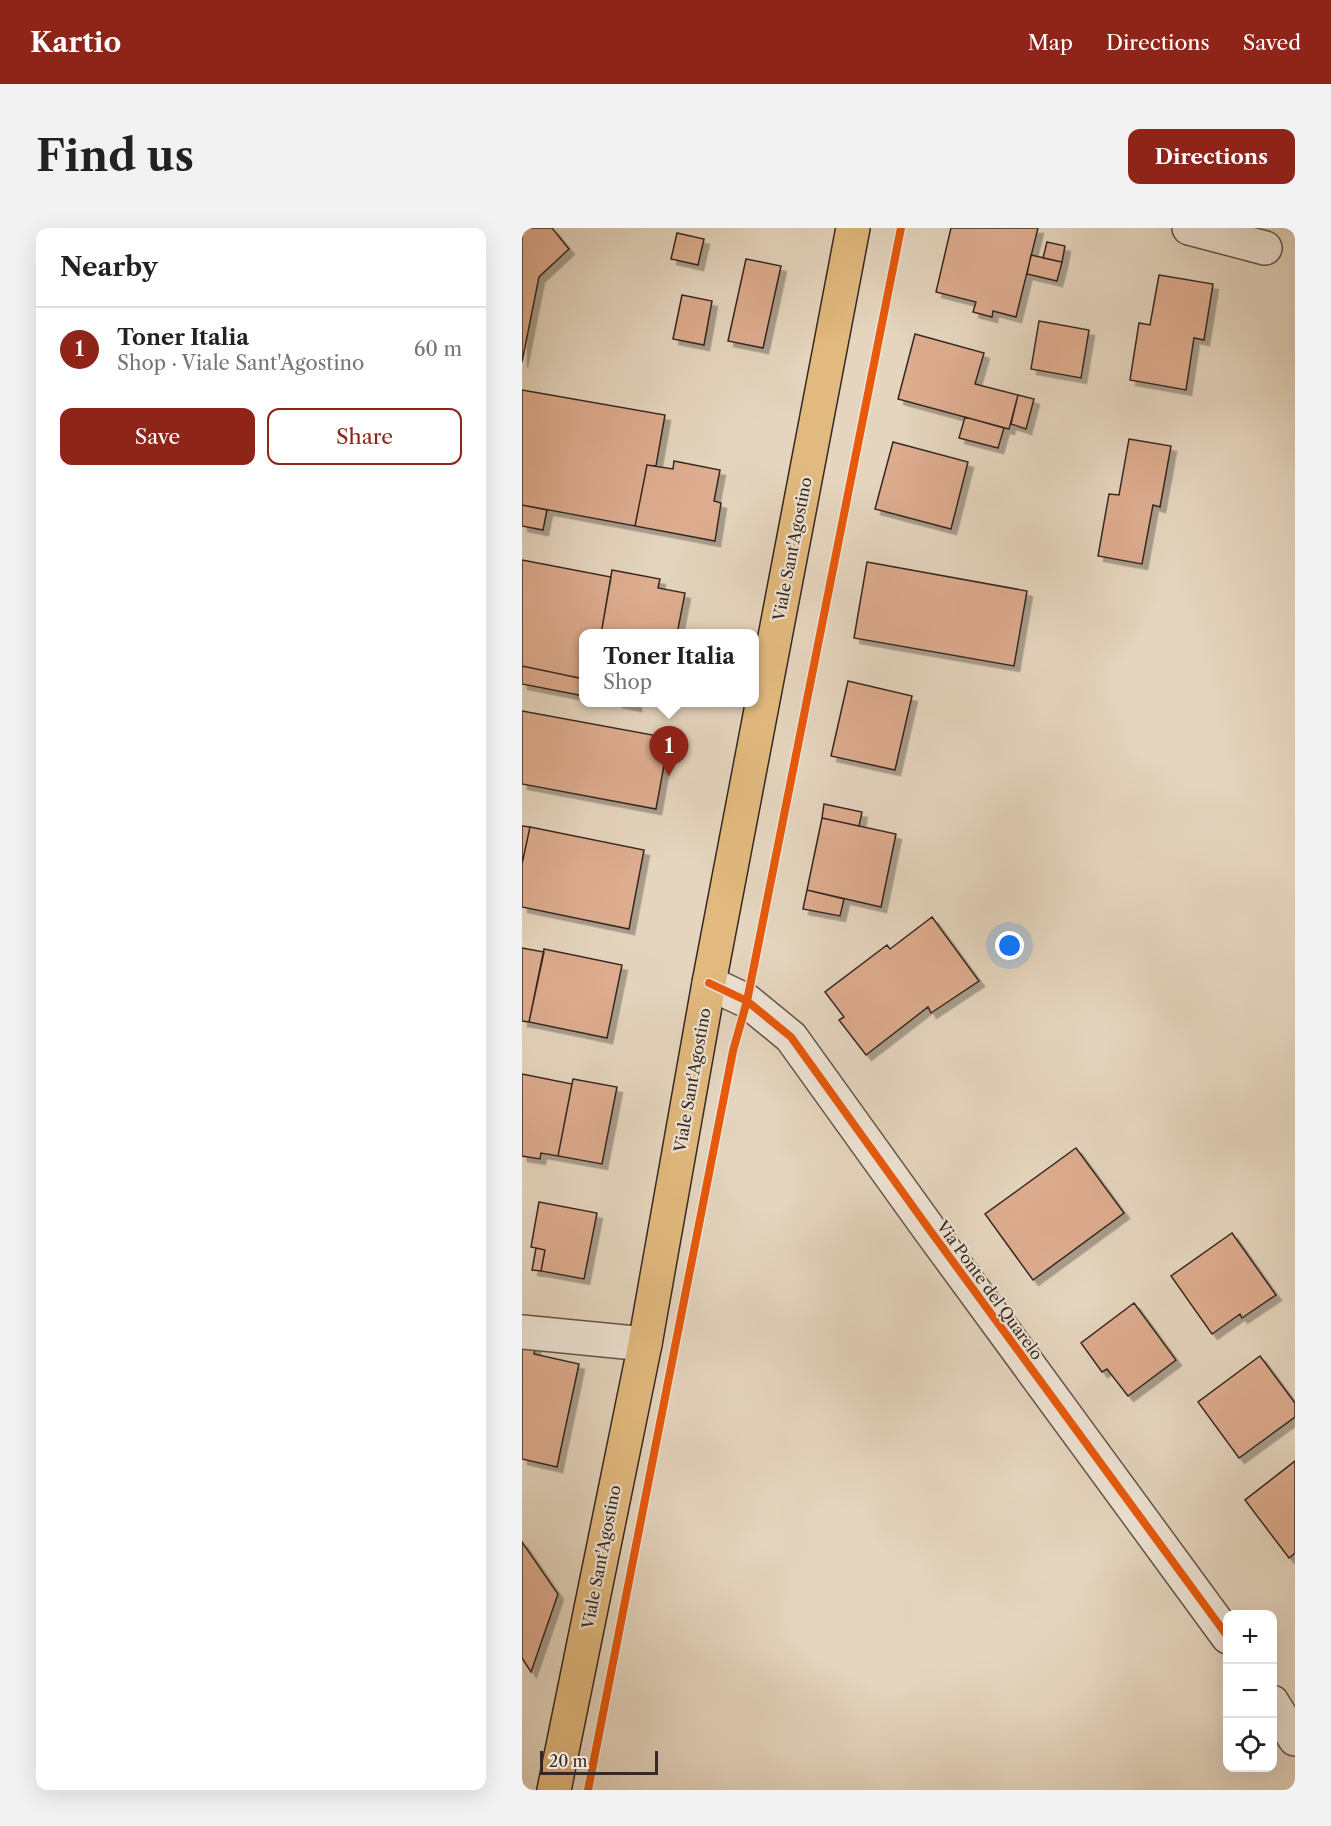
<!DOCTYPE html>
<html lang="en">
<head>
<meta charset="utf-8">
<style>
	body { margin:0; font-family:"Libre Caslon Text",serif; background:#f2f2f2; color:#222 }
	.controls { position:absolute; right:18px; bottom:18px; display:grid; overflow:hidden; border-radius:12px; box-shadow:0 6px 24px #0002 }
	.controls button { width:54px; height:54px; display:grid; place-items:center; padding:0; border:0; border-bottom:2px solid #e0e0e0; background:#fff; color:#222; font:30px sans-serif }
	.scale { position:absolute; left:18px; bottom:15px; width:118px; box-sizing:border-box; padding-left:6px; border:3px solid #362822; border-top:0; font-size:16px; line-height:21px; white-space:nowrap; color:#362822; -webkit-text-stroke:4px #eee4d5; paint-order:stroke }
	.you { position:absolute; left:488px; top:718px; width:21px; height:21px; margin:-15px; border:4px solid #fff; border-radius:50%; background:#1a73e8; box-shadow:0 0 0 9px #1a73e833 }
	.badge { display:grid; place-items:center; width:39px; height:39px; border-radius:50%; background:#8f2418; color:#fff; font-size:20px; font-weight:700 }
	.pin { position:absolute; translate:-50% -50px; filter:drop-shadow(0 2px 3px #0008) }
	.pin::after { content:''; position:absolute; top:32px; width:21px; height:18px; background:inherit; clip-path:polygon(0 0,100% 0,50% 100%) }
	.popup { position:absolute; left:57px; top:401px; width:180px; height:78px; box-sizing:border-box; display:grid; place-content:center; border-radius:12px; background:#fff; filter:drop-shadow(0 2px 4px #0005); font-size:20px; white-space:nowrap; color:#767676 }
	.popup b { font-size:22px; color:#222 }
	.popup::after { content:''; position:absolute; left:50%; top:100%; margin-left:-12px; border:12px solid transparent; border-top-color:#fff }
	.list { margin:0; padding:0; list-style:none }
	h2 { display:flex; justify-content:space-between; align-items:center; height:78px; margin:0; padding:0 24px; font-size:26px }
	h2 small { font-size:20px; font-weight:400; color:#767676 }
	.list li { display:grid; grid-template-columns:39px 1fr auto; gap:18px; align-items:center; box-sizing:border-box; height:84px; padding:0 24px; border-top:2px solid #e0e0e0 }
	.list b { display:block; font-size:22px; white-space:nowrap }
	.list p { margin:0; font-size:20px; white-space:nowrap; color:#767676 }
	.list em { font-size:20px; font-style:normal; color:#767676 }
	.actions { display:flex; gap:12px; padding:18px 24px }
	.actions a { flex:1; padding:14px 0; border:2px solid #8f2418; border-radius:12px; text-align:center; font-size:21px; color:#8f2418 }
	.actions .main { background:#8f2418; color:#fff }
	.icon { flex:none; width:33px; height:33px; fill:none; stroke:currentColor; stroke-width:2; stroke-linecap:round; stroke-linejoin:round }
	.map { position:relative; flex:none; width:773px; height:1562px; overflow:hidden; border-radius:12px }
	header { display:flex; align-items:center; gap:36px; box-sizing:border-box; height:84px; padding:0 30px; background:#8f2418; color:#fff }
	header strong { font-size:28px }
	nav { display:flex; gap:33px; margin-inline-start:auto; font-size:21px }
	.intro { display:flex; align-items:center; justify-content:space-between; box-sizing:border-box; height:144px; padding:0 36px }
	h1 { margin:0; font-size:42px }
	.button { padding:15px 27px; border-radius:12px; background:#8f2418; color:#fff; font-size:21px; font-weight:700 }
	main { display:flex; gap:36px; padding:0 36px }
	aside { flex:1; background:#fff; border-radius:12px; box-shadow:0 6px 24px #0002 }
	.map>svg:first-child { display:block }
	.building { fill:#deac8f; stroke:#362822; stroke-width:1.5; filter:url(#shadow) }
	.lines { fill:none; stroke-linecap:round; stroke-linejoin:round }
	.minor-casing { stroke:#625349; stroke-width:36 }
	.major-casing { stroke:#362822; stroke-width:36 }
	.minor { stroke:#eee4d5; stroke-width:33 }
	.major { stroke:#e2ba7f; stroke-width:33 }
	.cycleway-casing { stroke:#eee4d5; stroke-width:11 }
	.cycleway { stroke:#e8590c; stroke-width:8 }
	.labels { text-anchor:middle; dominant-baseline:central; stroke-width:4.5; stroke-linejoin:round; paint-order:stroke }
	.street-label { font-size:16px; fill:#362822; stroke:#eee4d5 }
</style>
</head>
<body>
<header>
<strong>Kartio</strong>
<nav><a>Map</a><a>Directions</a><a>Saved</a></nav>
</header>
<div class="intro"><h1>Find us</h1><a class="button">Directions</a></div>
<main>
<aside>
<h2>Nearby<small></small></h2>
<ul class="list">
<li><span class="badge">1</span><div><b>Toner Italia</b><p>Shop · Viale Sant'Agostino</p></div><em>60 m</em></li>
</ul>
<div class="actions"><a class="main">Save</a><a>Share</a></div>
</aside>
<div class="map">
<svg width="773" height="1562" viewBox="0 0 773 1562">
	<defs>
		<filter id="shadow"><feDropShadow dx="5.5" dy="5.5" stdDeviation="0" flood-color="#0004"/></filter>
	</defs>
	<rect width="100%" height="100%" fill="#e5d5be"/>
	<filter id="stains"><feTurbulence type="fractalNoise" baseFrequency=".00333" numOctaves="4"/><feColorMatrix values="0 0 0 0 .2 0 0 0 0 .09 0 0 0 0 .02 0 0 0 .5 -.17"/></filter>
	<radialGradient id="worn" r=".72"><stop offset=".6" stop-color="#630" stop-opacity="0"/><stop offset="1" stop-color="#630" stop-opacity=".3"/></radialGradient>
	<!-- building -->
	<path class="building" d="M0 0H30L47 21 17 49 0 134Z
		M429 0H516L494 89 471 83 470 89 451 84 454 74 414 64Z
		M155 5 182 11 176 37 149 31Z
		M525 14 543 18 540 34 521 30Z
		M509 27 540 34 535 53 505 46Z
		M224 31 259 38 241 120 206 113Z
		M637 47 691 56 682 112 672 110 664 162 608 152 617 95 628 97Z
		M160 67 190 73 182 117 151 111Z
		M517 93 567 102 559 150 509 141Z
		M393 106 462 125 453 156 496 167 487 201 376 171Z
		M0 162 143 187 134 238 125 237 113 298 0 277Z
		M496 167 512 171 504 201 489 196Z
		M443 189 482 200 476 220 437 210Z
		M607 211 649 218 638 279 631 277 620 336 576 328 587 266 597 267Z
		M371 214 446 234 429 301 353 281Z
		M152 233 198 242 192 273 199 275 193 313 113 298 125 237 151 241Z
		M0 277 25 282 21 302 0 298Z
		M0 332 89 349 79 406H62V451L0 438Z
		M345 334 505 363 492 438 332 410Z
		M90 342 138 351 136 360 163 365 155 406H79Z
		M0 438 62 451V468L0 456Z
		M326 453 390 468 373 542 309 528Z
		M94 474H114V478Z
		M0 483 147 510 134 581 0 556Z
		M302 576 340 584 337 598 300 590Z
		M300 590 374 606 359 679 285 662Z
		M0 598 8 599 0 636Z
		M8 599 122 622 107 701 0 679V636Z
		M285 662 322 671 318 688 281 681Z
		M410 689 457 753 409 785 406 779 344 827 317 792 322 789 303 764 365 717 368 721Z
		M0 720 22 724 7 794 0 793Z
		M22 721 100 737 85 810 7 794Z
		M0 846 50 856 36 928 19 925 18 931 0 928Z
		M51 851 95 859 80 936 36 928Z
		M554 920 602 985 511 1052 463 986Z
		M17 974 75 985 62 1051 19 1043 23 1022 9 1019Z
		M710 1005 754 1067 720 1090 718 1086 690 1106 649 1048Z
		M14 1020 23 1022 19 1043 10 1042Z
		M612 1075 654 1132 606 1168 585 1141 580 1144 559 1115Z
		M0 1109 15 1113 12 1126 57 1136 35 1239 0 1231Z
		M738 1128 773 1175V1189L717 1230 676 1174Z
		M773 1233V1325L767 1330 723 1272Z
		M0 1314 36 1366 9 1444 0 1430Z"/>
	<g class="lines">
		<defs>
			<path id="minor" d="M667 0 743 20
				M187 755 225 773 269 809 407 1001 706 1409
				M0 1104 123 1116
				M750 1474 773 1511"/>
			<path id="major" d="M32 1562 123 1116 187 755 331 0"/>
		</defs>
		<!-- minor casing -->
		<use href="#minor" class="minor-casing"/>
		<!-- major casing -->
		<use href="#major" class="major-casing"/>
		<!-- minor -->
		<use href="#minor" class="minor"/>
		<!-- major -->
		<use href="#major" class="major"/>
		<defs>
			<path id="cycleway" d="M187 755 225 773 269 809 407 1001 706 1409
				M66 1562 211 823 225 773 379 0"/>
		</defs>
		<!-- cycleway casing -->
		<use href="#cycleway" class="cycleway-casing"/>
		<!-- cycleway -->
		<use href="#cycleway" class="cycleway"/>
	</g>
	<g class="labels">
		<!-- street labels -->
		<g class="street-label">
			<text transform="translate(270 321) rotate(-79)">Viale Sant'Agostino</text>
			<text transform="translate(170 852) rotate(-80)">Viale Sant'Agostino</text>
			<text transform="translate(468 1062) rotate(54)">Via Ponte del Quarelo</text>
			<text transform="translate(79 1329) rotate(-79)">Viale Sant'Agostino</text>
		</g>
	</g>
	<rect width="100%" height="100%" filter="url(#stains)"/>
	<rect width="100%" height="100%" fill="url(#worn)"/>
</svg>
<div class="controls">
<button>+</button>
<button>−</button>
<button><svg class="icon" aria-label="locate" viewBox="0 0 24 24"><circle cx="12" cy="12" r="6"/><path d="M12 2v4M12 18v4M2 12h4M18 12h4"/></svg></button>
</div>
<div class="scale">20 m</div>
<div class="you"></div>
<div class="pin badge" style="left:147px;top:548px">1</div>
<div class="popup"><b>Toner Italia</b>Shop</div>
</div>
</main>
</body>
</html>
